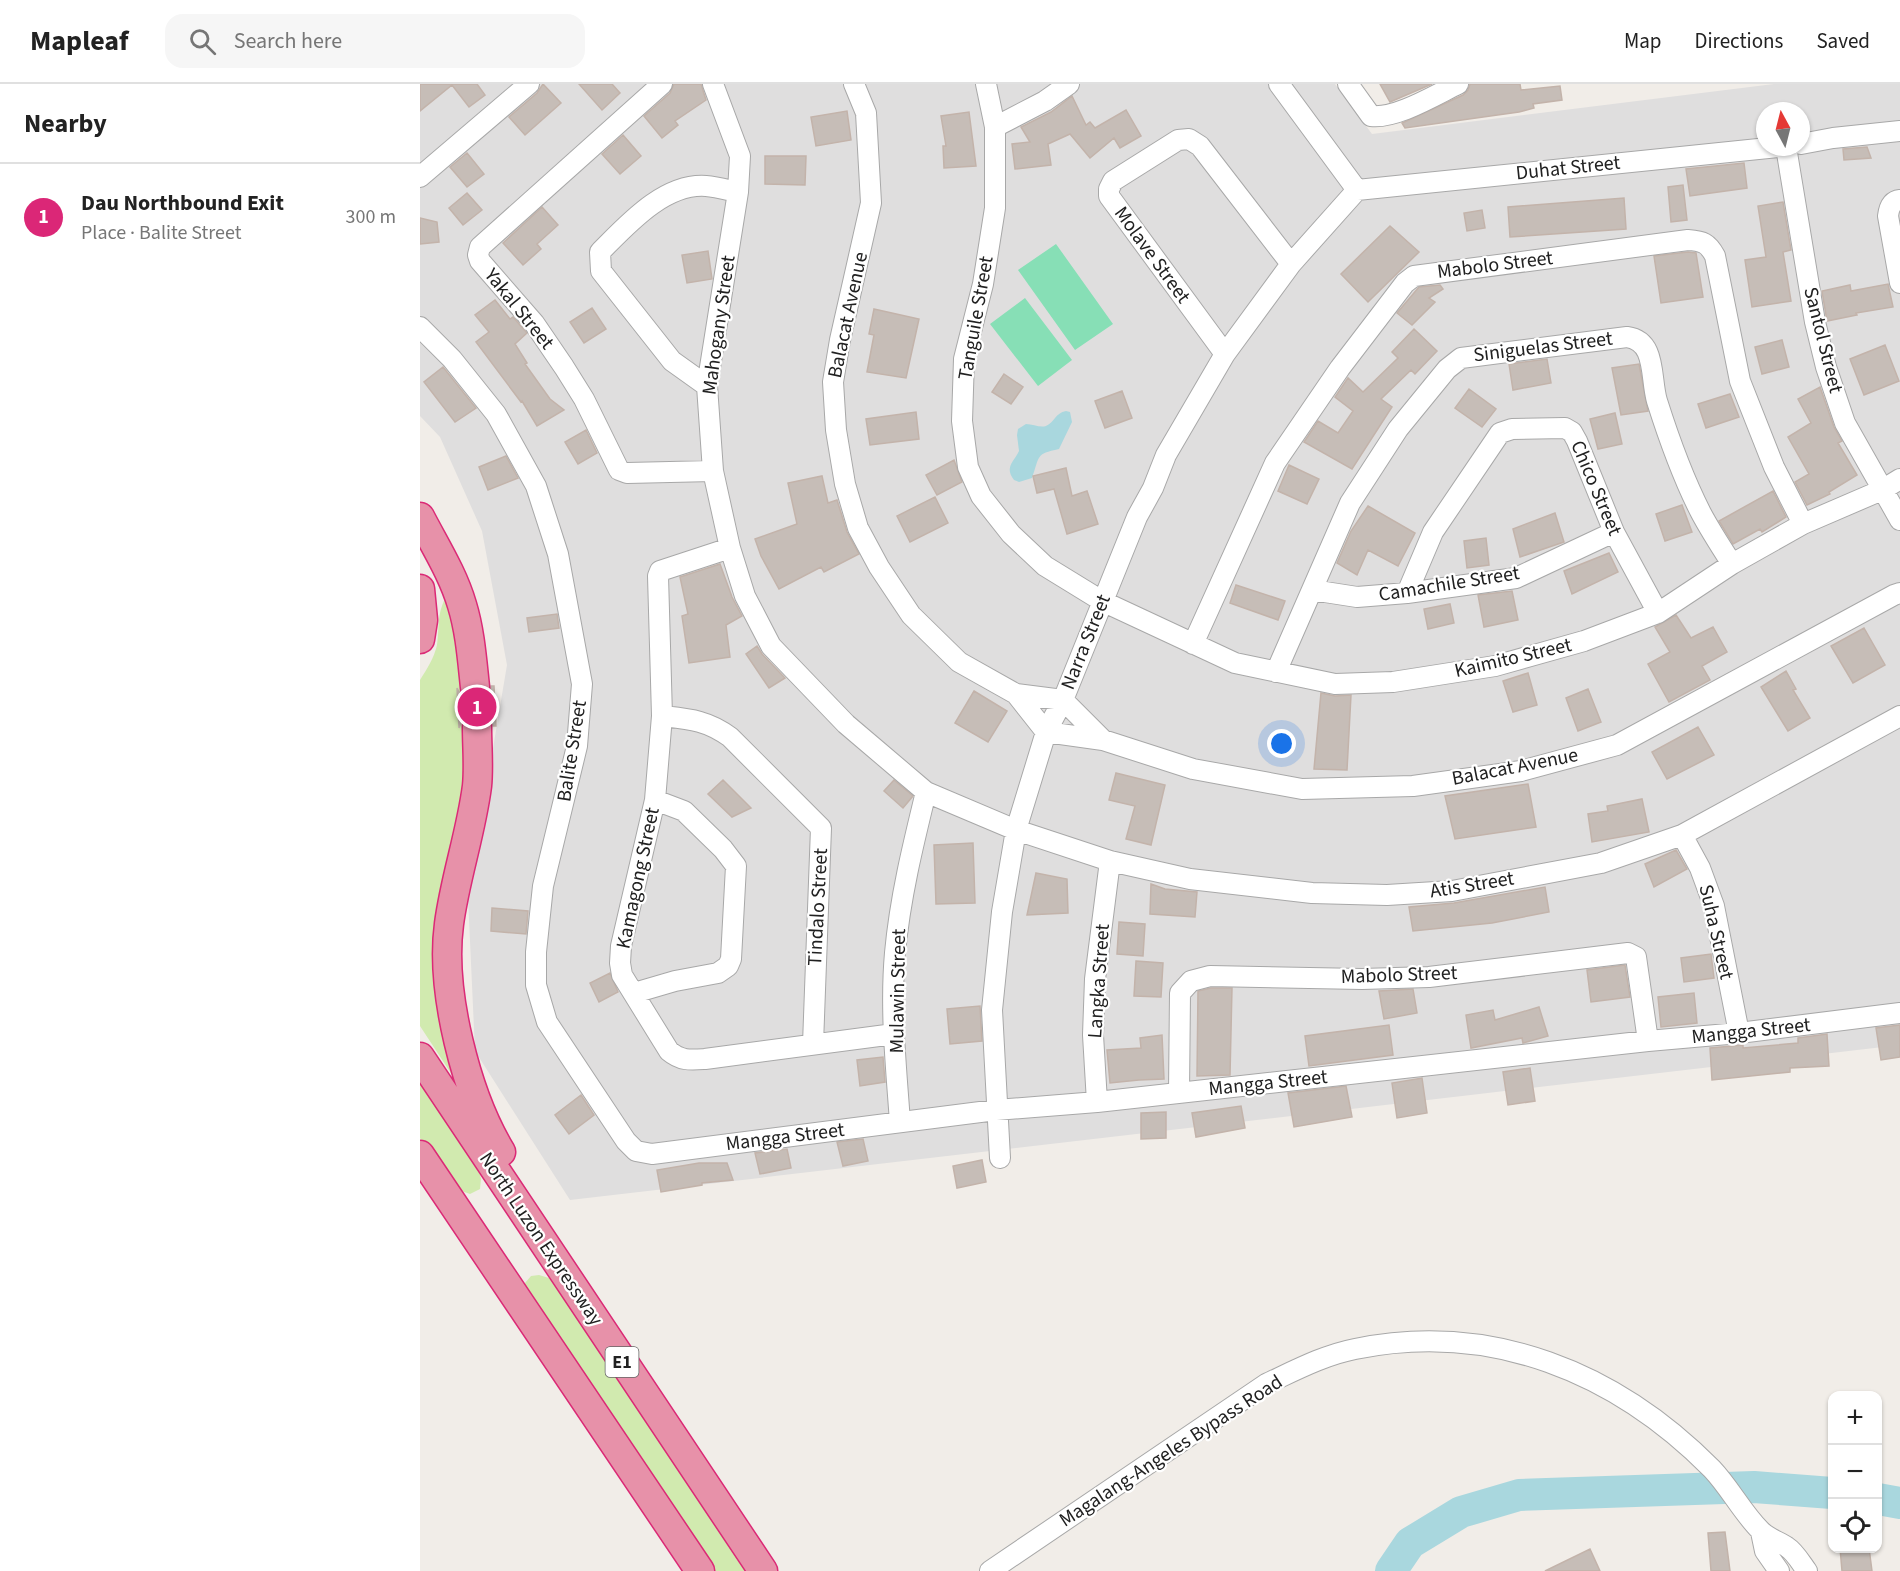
<!DOCTYPE html>
<html lang="en">
<head>
<meta charset="utf-8">
<style>
	body { margin:0; font-family:"Source Sans 3",sans-serif; background:#f6f6f6; color:#222 }
	.controls { position:absolute; right:18px; bottom:18px; display:grid; overflow:hidden; border-radius:12px; box-shadow:0 2px 4px #0004 }
	.controls button { width:54px; height:54px; display:grid; place-items:center; padding:0; border:0; border-bottom:2px solid #e0e0e0; background:#fff; color:#222; font:30px sans-serif }
	.compass { position:absolute; left:1336px; top:18px; width:54px; height:54px; border-radius:50%; background:#fff; box-shadow:0 2px 4px #0004; rotate:353deg }
	.you { position:absolute; left:862px; top:660px; width:21px; height:21px; margin:-15px; border:4px solid #fff; border-radius:50%; background:#1a73e8; box-shadow:0 0 0 9px #1a73e833 }
	.badge { display:grid; place-items:center; width:39px; height:39px; border-radius:50%; background:#db2777; color:#fff; font-size:20px; font-weight:700 }
	.pin { position:absolute; translate:-50% -50%; border:3px solid #fff; box-shadow:0 2px 6px #0006 }
	.list { margin:0; padding:0; list-style:none }
	h2 { display:flex; justify-content:space-between; align-items:center; height:78px; margin:0; padding:0 24px; font-size:26px }
	h2 small { font-size:20px; font-weight:400; color:#767676 }
	.list li { display:grid; grid-template-columns:39px 1fr auto; gap:18px; align-items:center; box-sizing:border-box; height:108px; padding:0 24px; border-top:2px solid #e0e0e0 }
	.list b { display:block; font-size:22px; white-space:nowrap }
	.list p { margin:0; font-size:20px; white-space:nowrap; color:#767676 }
	.list em { font-size:20px; font-style:normal; color:#767676 }
	.icon { flex:none; width:33px; height:33px; fill:none; stroke:currentColor; stroke-width:2; stroke-linecap:round; stroke-linejoin:round }
	.map { position:relative; flex:none; width:1480px; height:1487px; overflow:hidden }
	header { display:flex; align-items:center; gap:36px; box-sizing:border-box; height:84px; padding:0 30px; background:#fff; border-bottom:2px solid #e0e0e0 }
	header strong { font-size:28px }
	nav { display:flex; gap:33px; margin-inline-start:auto; font-size:21px }
	.search { width:420px; height:54px; background:#f6f6f6; display:flex; align-items:center; gap:15px; box-sizing:border-box; padding:0 21px; border-radius:18px; color:#767676; font-size:22px }
	main { display:flex }
	aside { flex:1; background:#fff }
	.map>svg:first-child { display:block }
	.residential { fill:#dfdede; fill-rule:evenodd }
	.grass { fill:#d1eaaf }
	.pitch { fill:#87dfb6 }
	.water { fill:#a9d7de }
	.lines { fill:none; stroke-linecap:round; stroke-linejoin:round }
	.river { stroke:#a9d7de; stroke-width:32 }
	.building { fill:#c6bdb7; stroke:#c3b3aa; stroke-width:1.5 }
	.highway-tunnel { stroke:#c7c4c0; stroke-width:28; stroke-dasharray:28 14; stroke-linecap:butt }
	.minor-casing { stroke:#a8a8a8; stroke-width:22 }
	.highway-casing { stroke:#db2a76; stroke-width:31 }
	.minor { stroke:#fff; stroke-width:20 }
	.highway { stroke:#e791a9; stroke-width:28 }
	.labels { text-anchor:middle; dominant-baseline:central; stroke-width:4.5; stroke-linejoin:round; paint-order:stroke }
	.shield { fill:#fff; stroke:#646464; stroke-width:1.5 }
	.shield-label { font-size:18px; font-weight:bold; fill:#212121 }
	.street-label { font-size:20px; fill:#212121; stroke:#fff }
</style>
</head>
<body>
<header>
<strong>Mapleaf</strong>
<div class="search"><svg class="icon" aria-label="search" viewBox="0 0 24 24"><circle cx="10" cy="10" r="6"/><path d="M15 15l6 6"/></svg>Search here</div>
<nav><a>Map</a><a>Directions</a><a>Saved</a></nav>
</header>
<main>
<aside>
<h2>Nearby<small></small></h2>
<ul class="list">
<li><span class="badge">1</span><div><b>Dau Northbound Exit</b><p>Place · Balite Street</p></div><em>300 m</em></li>
</ul>
</aside>
<div class="map">
<svg width="1480" height="1487" viewBox="0 0 1480 1487">
	<rect width="100%" height="100%" fill="#f1ede8"/>
	<!-- residential -->
	<path class="residential" d="M0 0H915L952 50 1354 0H1480V961L150 1116 55 967 48 813 87 581 62 447 20 353 0 332ZM1345 27H1381V63H1345Z"/>
	<!-- grass -->
	<path class="grass" d="M28 509 41 557 49 694 41 734 40 1003 0 942V596C7 585 14 574 17 561 20 539 16 530 28 509Z
		M0 992 58 1082 61 1095 60 1105 50 1110 36 1105 0 1054Z
		M119 1191 129 1194 137 1203 333 1487H290L104 1208 105 1199 111 1192Z"/>
	<!-- pitch -->
	<path class="pitch" d="M636 160 693 240 655 266 598 186Z
		M605 214 652 276 618 302 570 240Z"/>
	<!-- water -->
	<path class="water" d="M646 327 650 328 652 338 639 365C615 370 620 372 612 394L599 398 594 396C584 383 594 378 599 367L597 351 598 345 606 340C613 340 620 344 626 342 635 338 635 329 646 327Z"/>
	<g class="lines">
		<!-- river -->
		<path class="river" d="M1458 1415 1480 1419
			M971 1487 990 1459 1041 1428 1099 1411 1334 1403 1412 1409"/>
	</g>
	<!-- building -->
	<path class="building" d="M0 0H57L65 11 49 23 32 1 0 27Z
		M123 0 141 19 105 51 89 33 117 9Z
		M159 0H192L200 9 182 26Z
		M254 0H281L286 16 255 37 258 41 242 54 224 32 250 9Z
		M960 0H1012L970 18Z
		M1050 0H1100L1101 6 1140 2 1142 16 1113 20 1114 24 1099 28 985 44 982 39 1043 11 1048 6Z
		M652 12 666 41 670 38 675 44 706 26 721 52 700 64 694 54 670 74 650 50 628 60 631 81 595 85 592 60 610 58 601 43 631 28Z
		M427 27 431 56 396 62 391 33Z
		M549 28 556 82 524 84 523 62H526L521 32Z
		M203 51 221 72 200 90 182 70Z
		M1447 63 1451 74 1424 76 1423 65Z
		M47 69 64 90 47 103 30 83Z
		M345 72H386L385 101 345 100Z
		M1324 79 1327 104 1270 112 1266 85Z
		M1263 101 1267 136 1251 138 1248 103Z
		M47 109 62 126 43 141 29 124Z
		M1204 114 1206 145 1090 153 1088 123Z
		M1363 118 1371 166 1363 168 1371 217 1332 223 1325 176 1346 173 1338 122Z
		M122 123 138 141 117 160 121 165 103 181 83 159Z
		M1062 126 1065 144 1047 147 1044 129Z
		M0 134 17 138 19 158 0 160Z
		M970 142 999 168 948 218 921 190Z
		M288 167 292 195 267 199 262 171Z
		M1268 168 1276 169 1283 213 1241 219 1234 172Z
		M1468 200 1473 223 1436 229 1437 231 1407 237 1402 207 1430 201 1431 207Z
		M1020 201 1023 205 1009 214 1015 218 992 241 977 229 999 203Z
		M75 216 90 235 93 233 107 249 95 260 107 279 105 280 130 315 144 326 117 342 102 317 101 318 56 258 69 248 55 231Z
		M172 224 186 245 164 259 150 238Z
		M454 225 499 235 486 294 447 288 454 251 449 250Z
		M994 245 1017 267 995 290 991 286 961 315 972 323 932 385 884 358 898 337 918 349 933 327 915 313 928 294 943 308 978 274 972 268Z
		M1362 256 1369 283 1342 290 1335 263Z
		M1465 261 1479 297 1444 311 1430 275Z
		M1127 275 1131 299 1093 306 1089 280Z
		M1219 280 1228 327 1201 331 1192 284Z
		M23 283 56 324 35 338 4 298Z
		M584 290 603 303 591 320 572 308Z
		M1400 303 1414 343 1422 357 1418 359 1437 391 1409 408 1410 410 1387 421 1375 398 1389 390 1368 353 1391 339 1378 315Z
		M1049 305 1076 325 1062 343 1035 324Z
		M702 307 712 334 685 344 675 317Z
		M1310 310 1319 333 1286 344 1278 320Z
		M496 328 499 355 450 361 446 335Z
		M1195 329 1202 360 1178 365 1170 335Z
		M166 346 177 369 158 380 145 358Z
		M86 372 98 394 68 406 59 383Z
		M534 376 542 398 517 411 506 391Z
		M869 381 899 395 887 420 858 407Z
		M646 384 652 412 667 407 678 440 647 450 634 405 617 409 613 392Z
		M402 392 408 419 417 416 427 448 439 470 404 488 401 483 359 505 341 472 335 455 377 440 368 399Z
		M1353 407 1366 433 1342 448 1340 445 1313 460 1299 437Z
		M515 413 528 439 490 458 477 432Z
		M1262 421 1272 448 1245 457 1236 430Z
		M948 422 995 449 978 482 948 466 937 491 917 479 931 447Z
		M1135 429 1144 458 1100 473 1093 445Z
		M1066 454 1069 481 1047 484 1044 457Z
		M1189 469 1198 488 1152 510 1144 487Z
		M300 480 312 513 322 532 306 541 310 573 269 579 262 532 268 530 260 493Z
		M816 501 865 517 858 536 810 519Z
		M1092 507 1098 536 1064 543 1058 511Z
		M1030 520 1034 539 1008 545 1004 525Z
		M137 530 139 544 109 548 107 534Z
		M1256 531 1271 554 1293 543 1307 568 1282 582 1290 596 1249 618 1228 580 1250 568 1235 543Z
		M1444 544 1465 581 1433 599 1411 562Z
		M337 562 342 570 365 594 349 604 326 570Z
		M1366 587 1376 605 1373 606 1390 634 1368 647 1341 603Z
		M1108 589 1117 621 1093 628 1083 597Z
		M71 602H74L76 642H73L71 635 66 629 56 627 48 629 43 634 39 644 37 604 42 613 49 618 56 619 65 616 70 610Z
		M1168 605 1181 638 1158 647 1146 614Z
		M554 607 587 627 568 658 535 639Z
		M901 609 915 612 931 611 927 686 894 685Z
		M1278 643 1294 671 1247 695 1232 668Z
		M696 689 745 701 731 761 706 755 715 722 689 716Z
		M303 696 331 724 312 733 288 710Z
		M474 696 493 712 483 724 464 707Z
		M1108 700 1116 743 1035 755 1025 712Z
		M1222 715 1229 748 1172 758 1168 730 1188 727 1187 722Z
		M553 759 555 819 516 820 514 761Z
		M1256 766 1267 785 1234 803 1225 780Z
		M616 789 647 795 648 829 607 831Z
		M731 800 745 805 777 808 775 833 730 830Z
		M1125 803 1129 828 1072 839 993 847 989 823 1034 819Z
		M72 824 108 827 106 850 71 847Z
		M699 838 725 840 723 872 697 870Z
		M1291 870 1294 894 1264 898 1261 874Z
		M716 877 743 879 741 913 714 912Z
		M1205 881 1210 913 1171 918 1167 886Z
		M190 889 198 908 179 918 170 899Z
		M791 904H812L810 991 777 992 778 907Z
		M993 905 997 929 964 935 959 907Z
		M1274 909 1277 939 1241 943 1238 913Z
		M560 922 562 957 530 960 527 925Z
		M1119 923 1128 952 1103 959 1102 954 1051 964 1046 931 1073 926 1075 936Z
		M969 941 973 971 889 982 885 952Z
		M1480 941V973L1461 976 1456 944Z
		M1407 950 1409 982 1370 984V988L1292 996 1290 964 1323 961V964L1378 959V954Z
		M742 951 744 995 719 996 690 999 687 966 721 964 720 954Z
		M463 973 465 998 440 1002 437 976Z
		M1110 984 1115 1017 1088 1021 1083 988Z
		M1002 994 1007 1029 977 1034 972 999Z
		M926 1002 932 1033 874 1043 868 1009Z
		M161 1011 174 1031 149 1050 135 1031Z
		M821 1022 825 1044 776 1053 772 1029Z
		M746 1028V1054L721 1055V1029Z
		M443 1055 448 1077 423 1082 417 1058Z
		M367 1065 371 1084 340 1090 335 1069Z
		M562 1076 566 1098 537 1104 533 1082Z
		M279 1079H307L313 1096 282 1099V1101L241 1108 237 1086Z
		M1305 1448 1310 1487H1291L1288 1449Z
		M1420 1464H1449L1452 1487H1422Z
		M1170 1465 1180 1487H1125Z"/>
	<g class="lines">
		<!-- highway-tunnel -->
		<path class="highway-tunnel" d="M55 603 57 643"/>
		<defs>
			<path id="minor" d="M242 0 60 163 58 171 60 177 114 239 144 283 164 315 199 386 207 389 293 387
				M293 0 320 72 318 108 287 302 293 387 310 464 325 512 351 562 426 640 506 708 596 746 690 777 770 795 892 809 967 811 1032 807 1181 779 1262 751 1480 632
				M434 0 446 29 451 119 420 256 413 298 416 346 425 400 438 444 459 483 491 531 539 578 596 610 643 616 683 656
				M566 0 575 43V124L563 200 544 275 542 337 548 383 561 412 591 450 625 482 682 517 815 579 915 600 973 598 1075 582 1164 557 1238 529 1312 480 1383 440 1462 406 1480 395
				M859 0 937 106
				M928 0 951 32C976 35 1015 11 1038 0
				M575 43 625 17 649 0
				M1381 60 1413 54 1480 47
				M1366 63 1395 238 1406 283 1425 339 1480 436
				M0 93 109 0
				M937 106 1358 63
				M1480 116C1471 117 1469 124 1468 132L1480 199
				M0 243 32 275 76 330 116 402 138 470 162 600 157 662 123 802 116 868V901L127 938 206 1057 216 1067 232 1070 576 1026 677 1018 1228 957 1319 949 1480 929
				M805 270 689 112V105L693 97 758 56 769 55 780 62 871 180
				M287 302 252 277 181 187 180 168C207 141 244 99 286 102 297 103 308 106 318 108
				M310 464 240 487 238 492 242 632 235 716 201 862 200 879 202 891 249 967C261 977 270 976 285 975L474 950
				M892 506 937 513 987 509 1096 494 1194 448
				M987 509 1013 448 1080 349 1092 345 1145 344 1152 348 1157 357 1194 448 1238 529
				M773 560 855 379 920 284 985 199 994 192 1268 156C1283 157 1288 159 1295 172L1320 297 1354 383 1383 440
				M856 588 930 419 978 345 1027 285 1041 274 1207 253C1237 257 1230 294 1237 317 1249 355 1263 394 1281 429 1290 446 1301 463 1312 480
				M596 610 626 648 683 656 773 685 882 705 993 702 1101 687 1197 661 1474 511 1480 509
				M242 632C269 635 287 636 310 653L401 744 393 960
				M1262 751 1280 784 1294 822 1319 949
				M214 909 255 897 298 889 308 882 311 875 316 782 303 765 264 727 235 716
				M759 1009 760 909 771 897 790 892 942 895 1009 893 1208 869 1216 873 1228 957
				M677 1018 673 951 675 895 690 777
				M480 1038C476 982 470 925 475 869 480 814 493 761 506 708
				M580 1074 572 926 582 828 596 746 626 648 643 616 717 433 733 404 746 371 805 270 871 180 937 106
				M1341 1448 1345 1467 1359 1487
				M570 1487 846 1300C874 1287 904 1271 935 1265 1071 1237 1196 1288 1292 1385 1310 1404 1322 1428 1340 1446 1347 1454 1358 1457 1367 1463 1375 1468 1381 1479 1387 1487"/>
			<path id="highway" d="M0 433C15 462 33 490 42 521 50 547 52 575 55 603
				M0 505 3 536 0 555
				M57 643C57 663 59 683 57 702 51 749 35 794 29 840 20 907 46 1010 81 1068
				M0 973 343 1487
				M0 1071 280 1487"/>
		</defs>
		<!-- minor casing -->
		<use href="#minor" class="minor-casing"/>
		<!-- highway casing -->
		<use href="#highway" class="highway-casing"/>
		<!-- minor -->
		<use href="#minor" class="minor"/>
		<!-- highway -->
		<use href="#highway" class="highway"/>
	</g>
	<g class="labels">
		<!-- shield labels -->
		<rect class="shield" x="185.5" y="1263" width="33" height="30" rx="4.5"/>
		<g class="shield-label">
			<text x="202" y="1278">E1</text>
		</g>
		<!-- street labels -->
		<g class="street-label">
			<text transform="translate(1148 84) rotate(-6)">Duhat Street</text>
			<text transform="translate(732 171) rotate(54)">Molave Street</text>
			<text transform="translate(1075 181) rotate(-7)">Mabolo Street</text>
			<text transform="translate(99 225) rotate(51)">Yakal Street</text>
			<text transform="translate(428 231) rotate(-78)">Balacat Avenue</text>
			<text transform="translate(556 234) rotate(-80)">Tanguile Street</text>
			<text transform="translate(299 241) rotate(-82)">Mahogany Street</text>
			<text transform="translate(1403 256) rotate(76)">Santol Street</text>
			<text transform="translate(1123 263) rotate(-7)">Siniguelas Street</text>
			<text transform="translate(1176 404) rotate(67)">Chico Street</text>
			<text transform="translate(1029 500) rotate(-9)">Camachile Street</text>
			<text transform="translate(666 558) rotate(-68)">Narra Street</text>
			<text transform="translate(1093 574) rotate(-13)">Kaimito Street</text>
			<text transform="translate(152 667) rotate(-81)">Balite Street</text>
			<text transform="translate(1095 683) rotate(-11)">Balacat Avenue</text>
			<text transform="translate(218 794) rotate(-78)">Kamagong Street</text>
			<text transform="translate(1052 801) rotate(-9)">Atis Street</text>
			<text transform="translate(398 823) rotate(-87)">Tindalo Street</text>
			<text transform="translate(1296 848) rotate(77)">Suha Street</text>
			<text transform="translate(979 891) rotate(-2)">Mabolo Street</text>
			<text transform="translate(679 897) rotate(-86)">Langka Street</text>
			<text transform="translate(478 907) rotate(-89)">Mulawin Street</text>
			<text transform="translate(1331 947) rotate(-6)">Mangga Street</text>
			<text transform="translate(848 999) rotate(-6)">Mangga Street</text>
			<text transform="translate(365 1053) rotate(-7)">Mangga Street</text>
			<text transform="translate(121 1155) rotate(56)">North Luzon Expressway</text>
			<text transform="translate(751 1367) rotate(-33)">Magalang-Angeles Bypass Road</text>
		</g>
	</g>
</svg>
<div class="controls">
<button>+</button>
<button>−</button>
<button><svg class="icon" aria-label="locate" viewBox="0 0 24 24"><circle cx="12" cy="12" r="6"/><path d="M12 2v4M12 18v4M2 12h4M18 12h4"/></svg></button>
</div>
<svg class="compass" viewBox="-18 -18 36 36"><path d="M0-13l5 13h-10z" fill="#e53935"/><path d="M0 13l5-13h-10z" fill="#767676"/></svg>
<div class="you"></div>
<div class="pin badge" style="left:57px;top:623px">1</div>
</div>
</main>
</body>
</html>
